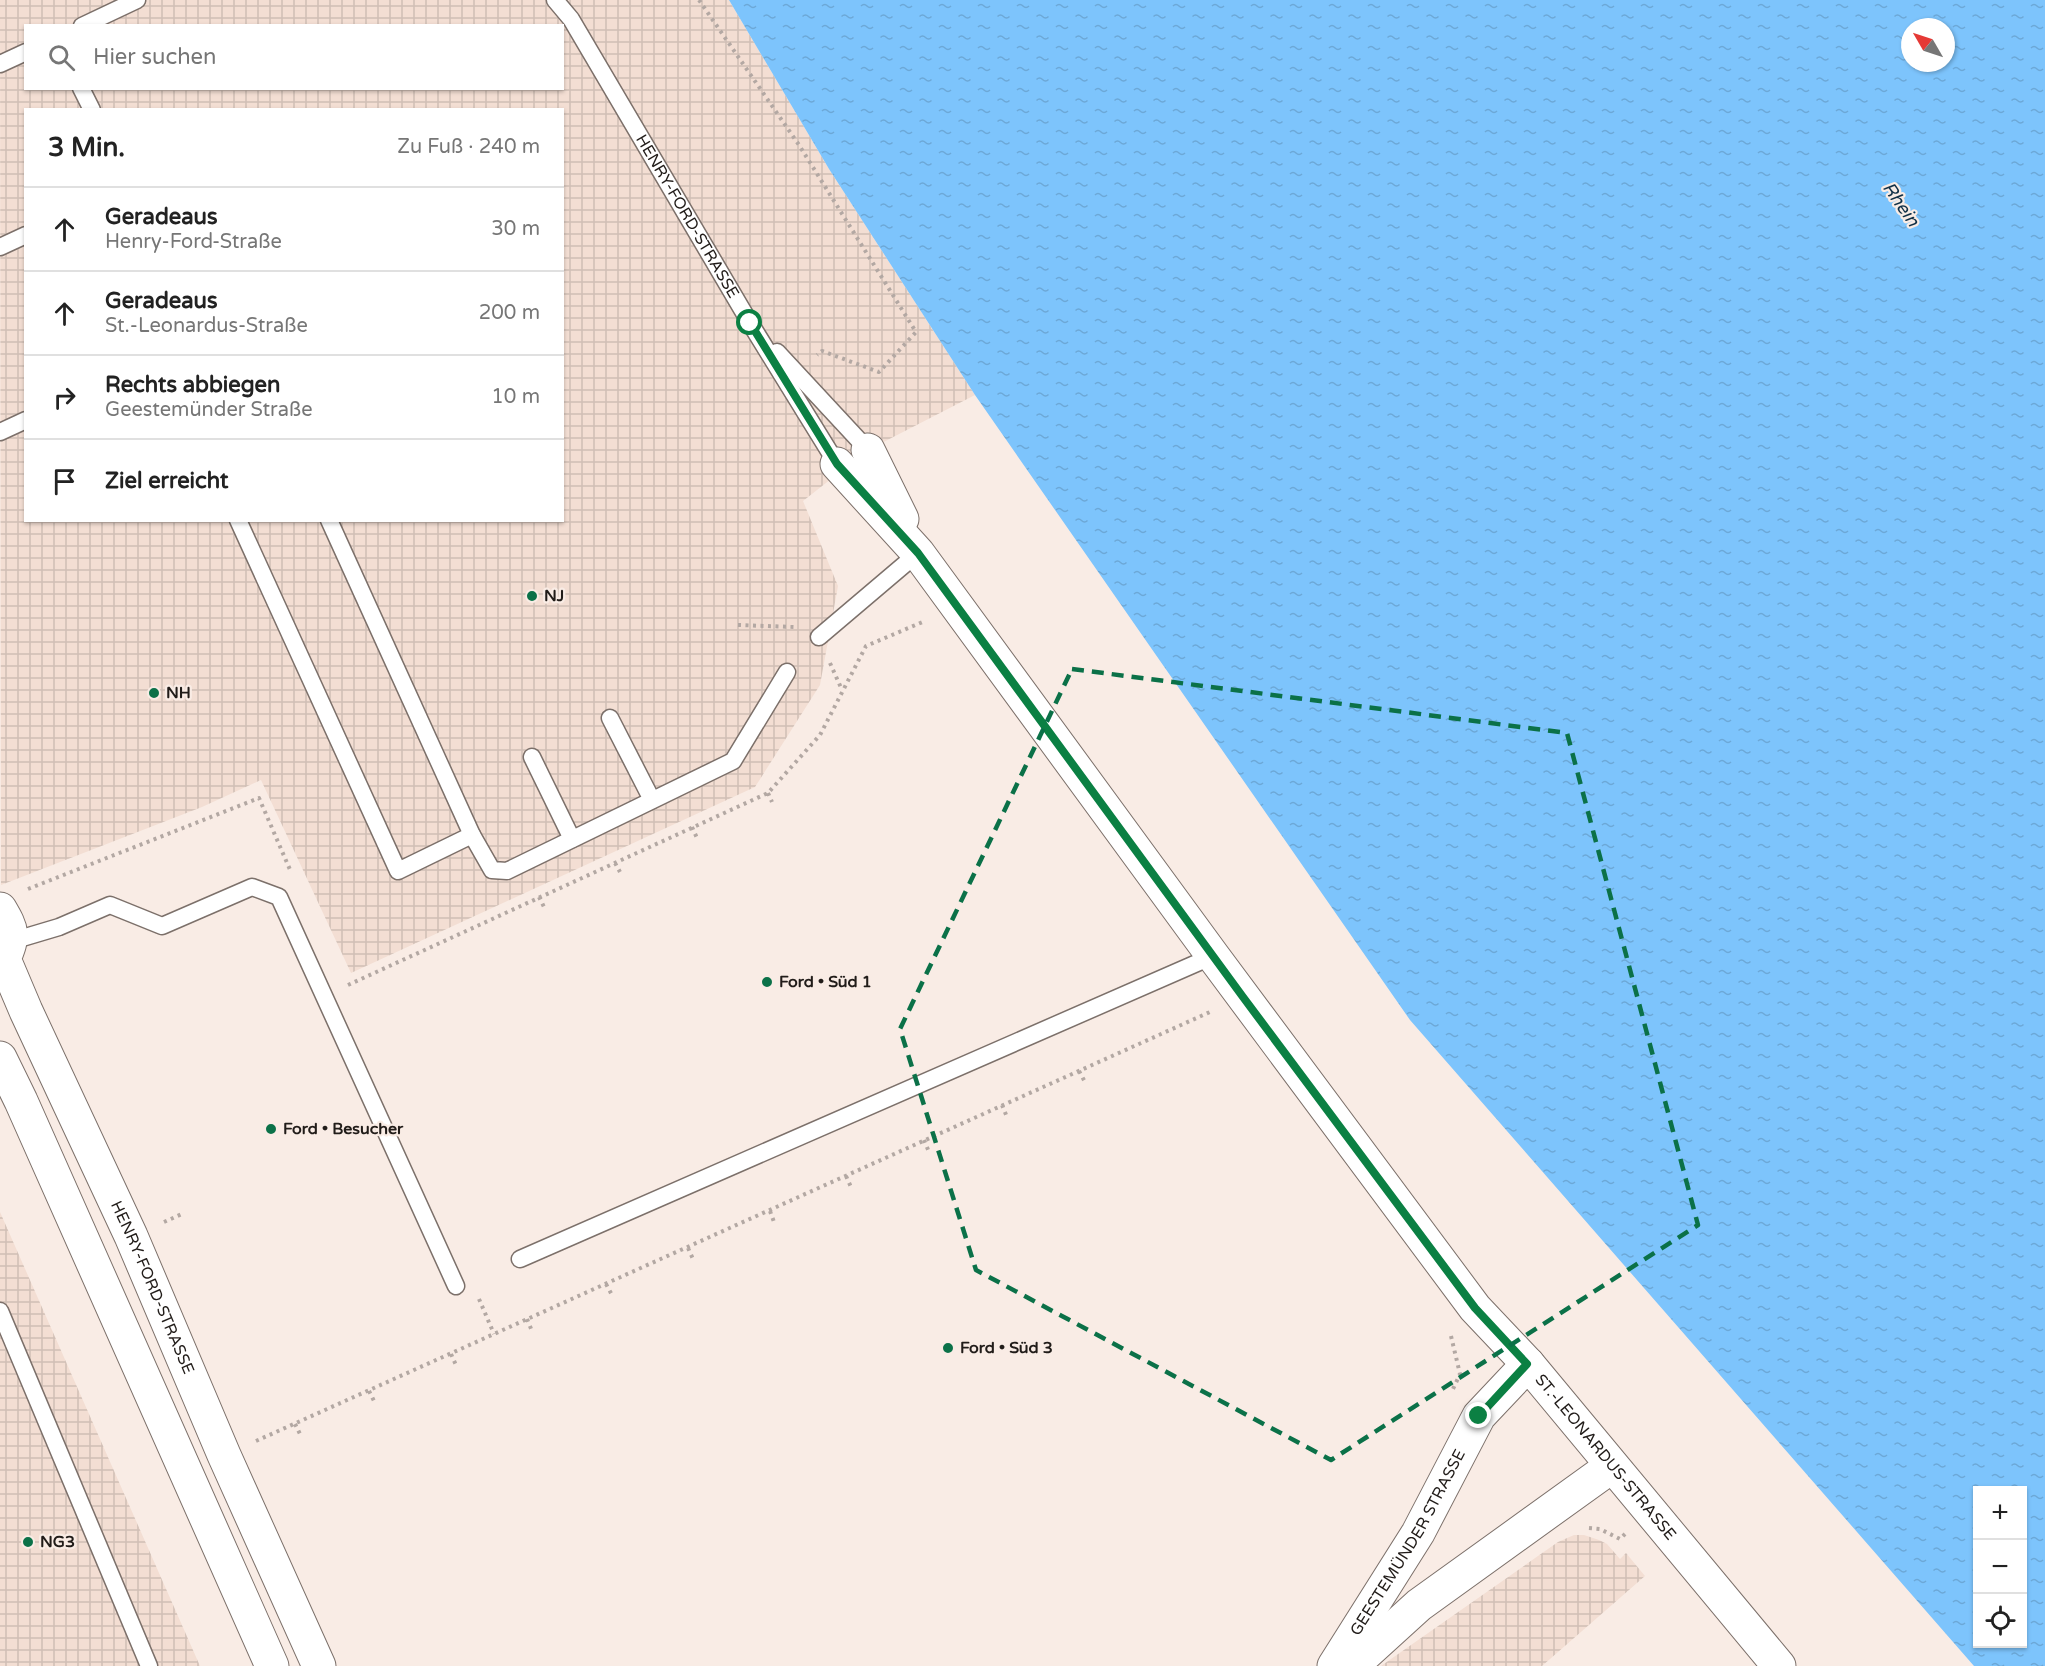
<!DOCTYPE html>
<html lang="de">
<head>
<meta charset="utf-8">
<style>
	body { margin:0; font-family:"Varela Round",sans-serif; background:#f6f6f6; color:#222 }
	.controls { position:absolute; right:18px; bottom:18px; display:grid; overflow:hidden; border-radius:0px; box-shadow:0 2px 4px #0004 }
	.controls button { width:54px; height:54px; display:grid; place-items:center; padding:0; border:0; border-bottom:2px solid #e0e0e0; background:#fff; color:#222; font:30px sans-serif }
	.compass { position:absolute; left:1901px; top:18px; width:54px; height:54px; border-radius:50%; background:#fff; box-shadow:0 2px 4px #0004; rotate:309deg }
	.stop { position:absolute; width:18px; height:18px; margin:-14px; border:4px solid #0b8043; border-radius:50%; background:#fff }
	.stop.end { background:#0b8043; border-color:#fff; box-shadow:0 2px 6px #0008 }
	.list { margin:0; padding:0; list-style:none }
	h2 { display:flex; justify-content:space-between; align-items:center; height:78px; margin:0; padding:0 24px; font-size:26px }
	h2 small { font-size:20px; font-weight:400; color:#767676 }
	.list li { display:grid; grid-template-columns:39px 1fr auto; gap:18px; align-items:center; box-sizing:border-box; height:84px; padding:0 24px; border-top:2px solid #e0e0e0 }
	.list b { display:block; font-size:22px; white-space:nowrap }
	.list p { margin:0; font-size:20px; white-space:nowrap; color:#767676 }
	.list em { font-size:20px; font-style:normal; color:#767676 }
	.icon { flex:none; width:33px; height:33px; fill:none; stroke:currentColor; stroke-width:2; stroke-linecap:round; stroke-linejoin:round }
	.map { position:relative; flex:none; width:2045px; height:1666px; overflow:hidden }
	.search { position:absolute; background:#fff; box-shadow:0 2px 4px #0004; left:24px; top:24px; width:540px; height:66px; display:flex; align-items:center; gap:15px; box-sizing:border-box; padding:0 21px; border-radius:0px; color:#767676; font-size:22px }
	.panel { position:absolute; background:#fff; box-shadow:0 2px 4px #0004; left:24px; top:108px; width:540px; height:414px; border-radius:0px }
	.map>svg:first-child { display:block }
	.industrial { fill:url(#industrial-grid); fill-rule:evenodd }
	.water { fill:url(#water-ripples); fill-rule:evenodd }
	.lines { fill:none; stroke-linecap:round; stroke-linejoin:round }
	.lane-casing { stroke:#7c706a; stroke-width:19 }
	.street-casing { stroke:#7c706a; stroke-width:35 }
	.secondary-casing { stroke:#7c706a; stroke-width:35 }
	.path { stroke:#b3a8a3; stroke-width:4; stroke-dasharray:3 4.5; stroke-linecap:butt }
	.lane { stroke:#fff; stroke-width:16 }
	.street { stroke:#fff; stroke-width:33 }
	.secondary { stroke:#fff; stroke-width:33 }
	.route { stroke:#0b8043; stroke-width:8 }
	.marked { fill:none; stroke:#0b7148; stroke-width:4.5; stroke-dasharray:12 8; stroke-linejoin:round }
	.poi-dot { fill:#0b7148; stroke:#f9ece5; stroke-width:2 }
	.labels { text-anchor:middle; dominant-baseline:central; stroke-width:4.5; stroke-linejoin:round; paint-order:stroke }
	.street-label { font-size:16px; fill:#211c19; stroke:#f9ece5 }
	.poi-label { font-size:16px; font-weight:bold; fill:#211c19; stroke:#f9ece5; text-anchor:start }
	.water-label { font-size:18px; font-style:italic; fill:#113047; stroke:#f9ece5 }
</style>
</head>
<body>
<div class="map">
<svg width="2045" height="1666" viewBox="0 0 2045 1666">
	<defs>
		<pattern id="industrial-grid" width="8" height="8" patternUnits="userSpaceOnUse" patternTransform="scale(1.5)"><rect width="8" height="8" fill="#f3ded3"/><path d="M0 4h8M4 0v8" fill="none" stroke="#d0beb5"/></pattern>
		<pattern id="water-ripples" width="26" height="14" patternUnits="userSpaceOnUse" patternTransform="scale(1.5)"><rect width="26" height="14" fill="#7dc4fc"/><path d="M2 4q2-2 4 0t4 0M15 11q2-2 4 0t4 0" fill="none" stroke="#6ca8d7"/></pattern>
	</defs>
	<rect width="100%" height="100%" fill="#f9ece5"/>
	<!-- industrial -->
	<path class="industrial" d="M0 0H729L829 169 975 395 868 450 803 501 838 586 820 685 755 787 351 973 261 780 202 807 1 885ZM26 26H562V88H26ZM26 110H562V520H26Z
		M0 1212 200 1666H0Z
		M1574 1535H1584L1599 1540 1607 1544 1620 1559 1626 1553 1645 1576 1542 1666H1381L1558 1542Z"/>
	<!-- water -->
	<path class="water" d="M729 0H2045V1666H1974L1410 1020 975 395 829 169ZM1910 27H1946V63H1910ZM1978 1490H2022V1644H1978Z"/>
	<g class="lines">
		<defs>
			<g id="lane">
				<path id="s1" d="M555 0 571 19 750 323 837 464"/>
				<path d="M82 26 137 0"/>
				<path d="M0 64 26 52"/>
				<path d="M81 88 92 110"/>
				<path d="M0 247 26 235"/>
				<path d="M777 352 868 450"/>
				<path d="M0 432 26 420"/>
				<path d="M238 520 398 871 472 835 329 520"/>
				<path d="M819 637 918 553"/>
				<path d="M610 718 652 800"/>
				<path d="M532 757 572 839"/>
				<path d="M472 835 492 870 507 871 733 761 787 672"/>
				<path d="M12 941 59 927 110 905 162 926 252 887 279 897 456 1286"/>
				<path d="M520 1259 1213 956"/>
				<path d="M0 1311 149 1666"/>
			</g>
			<g id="street">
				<path d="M868 450 902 519"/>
				<path d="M837 464 918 553 1213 956 1475 1308 1528 1364"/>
				<path id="s2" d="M0 909C13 931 14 935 4 959L26 1011 131 1236 224 1455 319 1666"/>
				<path d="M0 1058 21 1101 272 1666"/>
			</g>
			<g id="secondary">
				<path id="s3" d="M1334 1666 1418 1533 1479 1416 1528 1364 1779 1666"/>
				<path d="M1352 1666 1419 1605 1612 1466"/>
			</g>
		</defs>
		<!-- lane casing -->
		<use href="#lane" class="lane-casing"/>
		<!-- street casing -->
		<use href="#street" class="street-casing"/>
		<!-- secondary casing -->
		<use href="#secondary" class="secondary-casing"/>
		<!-- path -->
		<path class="path" d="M699 0 799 145 916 332 879 372 822 351 817 355
			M738 625 794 627
			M830 663 842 690
			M768 793 772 802
			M692 827 697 838
			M615 863 620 872
			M28 889 259 798 291 872
			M539 897 544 907
			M348 985 768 793 820 735 866 646 925 621
			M1079 1071 1085 1082
			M1002 1105 1007 1117
			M924 1140 929 1152
			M846 1176 851 1187
			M770 1211 774 1222
			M164 1222 182 1214
			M688 1248 693 1259
			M606 1284 612 1295
			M479 1299 494 1334
			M527 1319 532 1331
			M1451 1336 1460 1374 1453 1389
			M451 1354 456 1365
			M369 1391 375 1403
			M295 1424 301 1436
			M256 1441 1210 1012
			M1589 1528 1600 1529 1620 1539 1625 1534"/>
		<!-- lane -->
		<use href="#lane" class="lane"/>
		<!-- street -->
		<use href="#street" class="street"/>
		<!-- secondary -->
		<use href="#secondary" class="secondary"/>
	</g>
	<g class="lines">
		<!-- route -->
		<path class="route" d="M750 323 837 464 918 553 1243 997 1475 1308 1527 1364 1479 1416"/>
	</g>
	<!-- marked area -->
	<path class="marked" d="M1072 669 1567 733 1698 1225 1331 1460 976 1270 900 1029Z"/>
	<!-- markers -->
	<g class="poi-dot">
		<circle cx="532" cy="596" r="6"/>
		<circle cx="154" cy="693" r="6"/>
		<circle cx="767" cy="982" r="6"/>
		<circle cx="271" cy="1129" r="6"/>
		<circle cx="948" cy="1348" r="6"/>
		<circle cx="28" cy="1542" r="6"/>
	</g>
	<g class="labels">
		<!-- street labels -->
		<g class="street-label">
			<text stroke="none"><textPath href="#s1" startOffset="254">HENRY-FORD-STRASSE</textPath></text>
			<text stroke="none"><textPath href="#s2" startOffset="414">HENRY-FORD-STRASSE</textPath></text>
			<text stroke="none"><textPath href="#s3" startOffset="482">ST.-LEONARDUS-STRASSE</textPath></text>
			<text stroke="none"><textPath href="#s3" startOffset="144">GEESTEMÜNDER STRASSE</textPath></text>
		</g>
		<!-- poi labels -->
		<g class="poi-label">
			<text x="544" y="596">NJ</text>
			<text x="166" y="693">NH</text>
			<text x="779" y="982">Ford • Süd 1</text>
			<text x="283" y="1129">Ford • Besucher</text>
			<text x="960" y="1348">Ford • Süd 3</text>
			<text x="40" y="1542">NG3</text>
		</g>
		<!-- water labels -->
		<g class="water-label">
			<text transform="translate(1901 204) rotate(55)">Rhein</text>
		</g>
	</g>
</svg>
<div class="controls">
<button>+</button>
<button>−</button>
<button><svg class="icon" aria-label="locate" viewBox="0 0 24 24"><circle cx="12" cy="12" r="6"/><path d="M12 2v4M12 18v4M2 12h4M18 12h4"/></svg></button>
</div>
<svg class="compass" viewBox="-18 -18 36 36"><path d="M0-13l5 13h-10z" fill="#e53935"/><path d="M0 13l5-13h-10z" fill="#767676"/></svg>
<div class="stop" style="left:750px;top:323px"></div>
<div class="stop end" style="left:1479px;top:1416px"></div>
<div class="search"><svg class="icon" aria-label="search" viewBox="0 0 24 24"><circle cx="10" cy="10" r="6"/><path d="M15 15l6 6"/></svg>Hier suchen</div>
<section class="panel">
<h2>3 Min.<small>Zu Fuß · 240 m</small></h2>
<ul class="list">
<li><svg class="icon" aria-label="ahead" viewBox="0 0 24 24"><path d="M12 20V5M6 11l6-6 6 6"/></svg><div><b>Geradeaus</b><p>Henry-Ford-Straße</p></div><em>30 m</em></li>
<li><svg class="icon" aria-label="ahead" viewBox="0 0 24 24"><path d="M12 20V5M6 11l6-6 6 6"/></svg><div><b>Geradeaus</b><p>St.-Leonardus-Straße</p></div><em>200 m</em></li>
<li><svg class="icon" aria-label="right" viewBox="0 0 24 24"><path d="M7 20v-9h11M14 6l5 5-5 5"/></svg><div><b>Rechts abbiegen</b><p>Geestemünder Straße</p></div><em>10 m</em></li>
<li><svg class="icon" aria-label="arrive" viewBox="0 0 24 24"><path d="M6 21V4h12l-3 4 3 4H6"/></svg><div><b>Ziel erreicht</b></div></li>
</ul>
</section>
</div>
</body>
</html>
